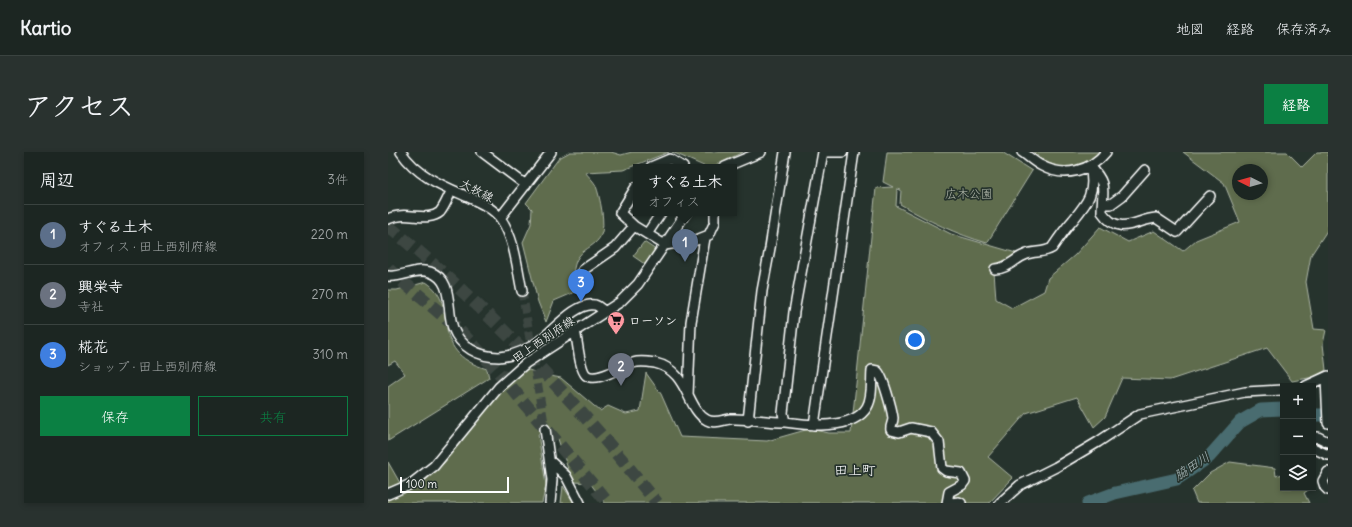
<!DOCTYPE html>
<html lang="ja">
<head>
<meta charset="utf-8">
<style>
	body { margin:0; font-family:Delius,"Klee One",sans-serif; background:#29322f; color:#f1f3f6 }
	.controls { position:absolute; right:12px; bottom:12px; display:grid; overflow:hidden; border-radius:0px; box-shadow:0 2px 6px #0003 }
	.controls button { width:36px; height:36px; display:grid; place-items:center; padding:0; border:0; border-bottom:1px solid #3a4340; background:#1c2622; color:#f1f3f6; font:20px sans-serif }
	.compass { position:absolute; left:844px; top:12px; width:36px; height:36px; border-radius:50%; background:#1c2622; box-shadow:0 2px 6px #0003; rotate:275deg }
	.scale { position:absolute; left:12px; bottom:10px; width:109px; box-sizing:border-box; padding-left:4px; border:2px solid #fff; border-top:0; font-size:11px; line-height:14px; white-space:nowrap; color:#fff; -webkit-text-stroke:3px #26332d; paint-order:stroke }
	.you { position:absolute; left:527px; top:188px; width:14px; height:14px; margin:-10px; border:3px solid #fff; border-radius:50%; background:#1a73e8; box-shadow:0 0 0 6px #1a73e833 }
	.badge { display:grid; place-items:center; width:26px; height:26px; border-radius:50%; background:#0b8043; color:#fff; font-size:13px; font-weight:700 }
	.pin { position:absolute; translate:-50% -33px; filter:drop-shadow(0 1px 2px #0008) }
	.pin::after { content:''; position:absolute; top:21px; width:14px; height:12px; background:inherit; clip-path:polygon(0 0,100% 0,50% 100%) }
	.popup { position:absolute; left:245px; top:12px; width:104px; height:52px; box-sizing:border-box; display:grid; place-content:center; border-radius:0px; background:#1c2622; filter:drop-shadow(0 1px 3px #0005); font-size:13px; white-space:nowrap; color:#a0a5a5 }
	.popup b { font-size:15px; color:#f1f3f6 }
	.popup::after { content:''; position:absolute; left:50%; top:100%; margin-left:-8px; border:8px solid transparent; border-top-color:#1c2622 }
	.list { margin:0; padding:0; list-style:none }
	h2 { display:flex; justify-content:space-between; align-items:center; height:52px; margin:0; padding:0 16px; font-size:17px }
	h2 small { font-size:13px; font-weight:400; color:#a0a5a5 }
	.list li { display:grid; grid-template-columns:26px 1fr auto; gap:12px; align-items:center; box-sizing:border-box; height:60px; padding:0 16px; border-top:1px solid #3a4340 }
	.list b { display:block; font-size:15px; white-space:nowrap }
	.list p { margin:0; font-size:13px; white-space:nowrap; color:#a0a5a5 }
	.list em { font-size:13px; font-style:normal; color:#a0a5a5 }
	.actions { display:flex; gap:8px; padding:12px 16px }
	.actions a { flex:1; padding:9px 0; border:1px solid #0b8043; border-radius:0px; text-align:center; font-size:14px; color:#0b8043 }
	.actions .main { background:#0b8043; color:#fff }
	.icon { flex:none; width:22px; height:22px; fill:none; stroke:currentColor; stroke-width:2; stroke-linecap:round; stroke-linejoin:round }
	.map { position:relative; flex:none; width:940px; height:351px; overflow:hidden; border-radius:0px }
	header { display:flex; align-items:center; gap:24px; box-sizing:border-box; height:56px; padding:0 20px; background:#1c2622; border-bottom:1px solid #3a4340 }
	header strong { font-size:19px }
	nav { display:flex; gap:22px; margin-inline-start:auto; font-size:14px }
	.intro { display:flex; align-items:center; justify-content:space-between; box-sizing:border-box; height:96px; padding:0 24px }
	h1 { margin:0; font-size:28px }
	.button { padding:10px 18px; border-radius:0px; background:#0b8043; color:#fff; font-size:14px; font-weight:700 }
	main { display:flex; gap:24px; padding:0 24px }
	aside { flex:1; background:#1c2622; border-radius:0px; box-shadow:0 2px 6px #0003 }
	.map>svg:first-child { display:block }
	.green { fill:#5e6c4e; stroke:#aeb6a6; fill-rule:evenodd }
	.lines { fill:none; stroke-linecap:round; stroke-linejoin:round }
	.river { stroke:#4a6c70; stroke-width:13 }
	.minor-tunnel { stroke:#3c4742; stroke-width:9; stroke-dasharray:9 4.5; stroke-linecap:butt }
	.highway-tunnel { stroke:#3c4742; stroke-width:13; stroke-dasharray:13 6; stroke-linecap:butt }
	.minor-casing { stroke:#fff; stroke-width:12 }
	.minor { stroke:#26332d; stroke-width:9 }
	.labels { text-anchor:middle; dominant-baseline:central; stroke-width:3.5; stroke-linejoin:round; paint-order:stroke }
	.street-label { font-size:12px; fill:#fff; stroke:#26332d }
	.park-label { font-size:12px; fill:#b7bdaf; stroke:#26332d }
	.poi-label { font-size:12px; font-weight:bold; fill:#fff; stroke:#26332d; text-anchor:start }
	.water-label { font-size:13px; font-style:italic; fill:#aebdbf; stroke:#26332d }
	.quarter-label { font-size:14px; fill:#fff; stroke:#26332d }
</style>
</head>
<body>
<header>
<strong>Kartio</strong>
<nav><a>地図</a><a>経路</a><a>保存済み</a></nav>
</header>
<div class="intro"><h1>アクセス</h1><a class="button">経路</a></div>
<main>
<aside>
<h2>周辺<small>3件</small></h2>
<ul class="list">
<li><span class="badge" style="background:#5c6f8a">1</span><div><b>すぐる土木</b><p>オフィス · 田上西別府線</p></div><em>220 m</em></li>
<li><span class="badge" style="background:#6b7280">2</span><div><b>興栄寺</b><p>寺社</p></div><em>270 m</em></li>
<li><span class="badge" style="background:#3f7fe0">3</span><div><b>椛花</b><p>ショップ · 田上西別府線</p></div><em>310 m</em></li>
</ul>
<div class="actions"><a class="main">保存</a><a>共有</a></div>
</aside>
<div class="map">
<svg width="940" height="351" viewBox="0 0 940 351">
	<rect width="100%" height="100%" fill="#26332d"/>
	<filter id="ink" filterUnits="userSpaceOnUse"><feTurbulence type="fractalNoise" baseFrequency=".025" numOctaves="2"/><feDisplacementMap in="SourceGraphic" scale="8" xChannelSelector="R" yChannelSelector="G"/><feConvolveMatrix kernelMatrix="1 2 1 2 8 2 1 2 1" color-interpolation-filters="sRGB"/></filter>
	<g filter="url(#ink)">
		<!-- green -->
		<path class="green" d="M182 0H223L233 3 244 0H281L235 18 197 20C200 24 206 29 208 34 212 45 218 73 213 83 209 93 197 96 191 104 184 113 184 131 187 140L166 149 158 170 150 150 135 90 143 72 144 57 138 51 171 6Z
			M284 0H355L324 15H318Z
			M499 0H614L644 19 599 91C568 82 540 69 512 52L513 38 509 37 508 54 563 82 635 103 606 120 608 147 624 156 656 139 660 126 687 103 712 75 740 90 766 79 795 99 808 88 852 70 836 31 795 0H899L914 15 929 0H940V77L923 103 918 130 926 177 938 178 935 192 938 218 926 225 904 229 879 196 782 228 734 226 717 265 706 275 689 245 638 261 600 305 625 326 601 351H217L202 331 187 330 180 317 167 278 150 282 158 333 154 351H0V347L37 329 56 311 116 236 138 217 152 222 173 226 212 259 220 254 238 262 252 259 258 221 273 242 292 285 379 289 421 277 441 281H463L488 36 505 35 495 30ZM850 18H874V42H850Z
			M645 0H711C701 13 678 18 663 12 656 10 650 4 645 0Z
			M256 90 268 98 258 113 245 104Z
			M38 130C74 153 37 199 99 217L101 226 0 289V234L17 222 7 209 0 213V138H9Z
			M0 310 12 331 0 336Z
			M842 310 887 316 888 324 895 322V336H923L916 341 921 351H809L804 339 822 321Z
			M175 334 186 351H173Z"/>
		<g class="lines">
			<!-- river -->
			<path class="river" d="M925 263H940
				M700 351 727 341 789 327 821 305 852 270 873 258 895 257"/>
			<!-- minor-tunnel -->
			<path class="minor-tunnel" d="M134 139 157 277"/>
			<!-- highway-tunnel -->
			<path class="highway-tunnel" d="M0 74C100 156 189 250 269 351
				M0 117 66 173 107 216 220 351"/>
			<defs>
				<path id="minor" d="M13 0C29 24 55 34 80 45 91 50 105 56 113 67 127 88 129 115 134 139
					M94 0 138 33
					M439 0H455
					M634 0C640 4 647 11 654 14 676 26 703 19 718 0
					M702 14C720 33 714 37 714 60 731 85 747 68 768 66L789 80 822 44
					M263 15 282 7 295 15
					M337 15 373 0
					M715 51 723 52 734 44 757 18
					M112 66 163 0
					M0 67C17 58 40 71 52 60 57 54 60 45 64 38
					M246 74 232 61 248 35
					M259 82 273 61
					M607 117C620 117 627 106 639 102 647 99 656 101 664 96 670 87 677 77 685 68 700 50 708 40 702 15
					M195 118 227 96 246 74 277 93 308 88 321 83 327 70V61
					M0 124C14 126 28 115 42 120 66 128 58 157 65 176 72 195 91 205 111 205 124 204 139 198 150 190 164 180 189 149 207 153 211 154 214 158 217 160
					M187 179C190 190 191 216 198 223 209 232 236 212 249 210 255 209 261 210 267 211 301 219 298 257 319 268 326 272 335 268 342 267 360 266 379 270 397 270L395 261 406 160 435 0
					M938 226 940 271
					M918 234 940 224
					M300 243 303 170 317 86
					M360 269 374 139 382 96 397 0
					M397 270C419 273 465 279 479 255 485 245 483 230 484 218L489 219C495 223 504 258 505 266 505 271 502 274 503 278L511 280 523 276 543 280 551 290 554 316 558 319 573 321 577 329 574 333 561 340 559 351
					M426 273 466 0
					M157 277 164 328 162 351
					M925 286 930 285 940 290
					M925 296 940 303
					M162 309 178 324 192 351
					M940 320 935 329 937 335 940 338
					M0 342 23 332 46 314 111 235 138 211 232 150 250 132 298 61
					M563 351 571 350 573 351
					M612 351 632 333 668 315 710 290 752 262 857 240 895 238"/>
			</defs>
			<!-- minor casing -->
			<use href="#minor" class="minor-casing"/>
			<!-- minor -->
			<use href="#minor" class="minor"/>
		</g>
	</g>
	<!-- icons -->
	<defs>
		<symbol id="supermarket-pin" viewBox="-11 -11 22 30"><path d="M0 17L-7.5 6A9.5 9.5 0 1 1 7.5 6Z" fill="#ff9aa2" stroke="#26332d"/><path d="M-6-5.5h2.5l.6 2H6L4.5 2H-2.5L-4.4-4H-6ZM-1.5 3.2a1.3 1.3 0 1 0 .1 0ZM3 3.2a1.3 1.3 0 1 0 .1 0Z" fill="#111"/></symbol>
	</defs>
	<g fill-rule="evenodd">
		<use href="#supermarket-pin" x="218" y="158" width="20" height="27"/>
	</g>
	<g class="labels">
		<!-- street labels -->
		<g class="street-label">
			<text transform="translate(89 38) rotate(28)">大牧線</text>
			<text transform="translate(155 187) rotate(-34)">田上西別府線</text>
		</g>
		<!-- park labels -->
		<g class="park-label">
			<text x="581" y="41">広木公園</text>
		</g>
		<!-- poi labels -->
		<g class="poi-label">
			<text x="241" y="168">ローソン</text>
		</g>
		<!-- water labels -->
		<g class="water-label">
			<text transform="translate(804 314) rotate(-33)">脇田川</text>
		</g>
		<!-- quarter labels -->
		<g class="quarter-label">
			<text x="467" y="318">田上町</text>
		</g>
	</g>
</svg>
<div class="controls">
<button>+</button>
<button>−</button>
<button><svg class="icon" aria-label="layers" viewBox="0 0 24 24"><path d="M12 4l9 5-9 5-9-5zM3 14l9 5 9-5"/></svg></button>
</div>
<svg class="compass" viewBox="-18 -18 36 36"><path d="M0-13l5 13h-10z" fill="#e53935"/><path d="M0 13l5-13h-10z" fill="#a0a5a5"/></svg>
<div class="scale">100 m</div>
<div class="you"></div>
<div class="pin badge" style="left:297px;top:110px;background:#5c6f8a">1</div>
<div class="popup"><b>すぐる土木</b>オフィス</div>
<div class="pin badge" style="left:233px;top:234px;background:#6b7280">2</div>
<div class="pin badge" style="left:193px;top:150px;background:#3f7fe0">3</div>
</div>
</main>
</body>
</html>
